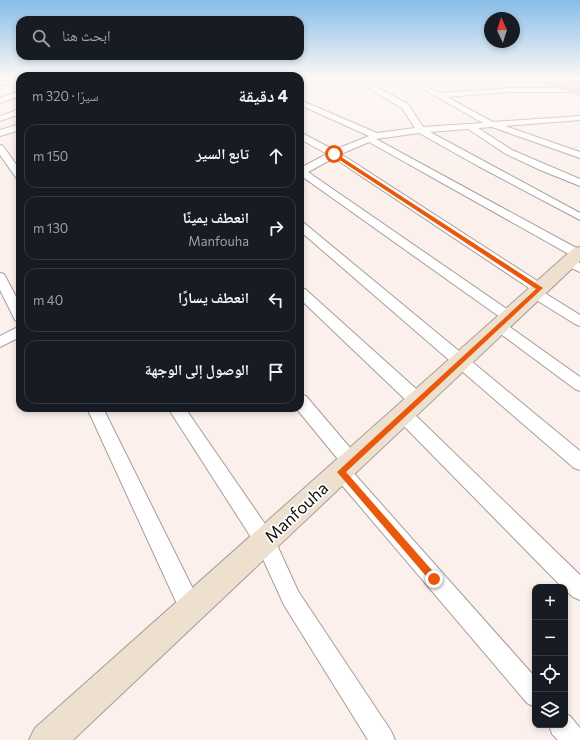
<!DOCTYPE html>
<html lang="ar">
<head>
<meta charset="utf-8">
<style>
	body { margin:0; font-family:Commissioner,"Noto Naskh Arabic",sans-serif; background:#242831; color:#f1f3f6; direction:rtl }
	.controls { position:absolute; right:12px; bottom:12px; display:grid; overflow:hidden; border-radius:8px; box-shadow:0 2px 6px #0003 }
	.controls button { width:36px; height:36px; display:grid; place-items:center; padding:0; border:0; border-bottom:1px solid #363941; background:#171b24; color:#f1f3f6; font:20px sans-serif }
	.compass { position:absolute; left:484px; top:12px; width:36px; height:36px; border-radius:50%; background:#171b24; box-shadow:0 2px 6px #0003; rotate:356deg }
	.stop { position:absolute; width:12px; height:12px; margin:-9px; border:3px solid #ea580c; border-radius:50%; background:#fff }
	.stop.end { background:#ea580c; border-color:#fff; box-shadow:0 1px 4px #0008 }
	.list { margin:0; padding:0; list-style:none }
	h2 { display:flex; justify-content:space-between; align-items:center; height:52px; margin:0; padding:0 16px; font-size:17px }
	h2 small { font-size:13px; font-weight:400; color:#9ea1a6 }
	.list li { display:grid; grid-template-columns:26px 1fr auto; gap:12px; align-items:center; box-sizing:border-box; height:64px; margin:0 8px 8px; padding:0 8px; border:1px solid #363941; border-radius:12px }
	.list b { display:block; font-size:15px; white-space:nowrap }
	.list p { margin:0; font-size:13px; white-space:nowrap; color:#9ea1a6 }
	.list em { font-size:13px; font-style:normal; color:#9ea1a6 }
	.icon { flex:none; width:22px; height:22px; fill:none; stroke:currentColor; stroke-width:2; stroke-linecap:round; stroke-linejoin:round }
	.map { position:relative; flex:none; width:580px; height:740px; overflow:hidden; direction:ltr }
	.search { position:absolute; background:#171b24; box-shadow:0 2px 6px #0003; left:16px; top:16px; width:288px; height:44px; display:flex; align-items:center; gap:10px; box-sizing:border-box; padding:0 14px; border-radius:12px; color:#9ea1a6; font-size:15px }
	.panel { position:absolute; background:#171b24; box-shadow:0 2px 6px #0003; left:16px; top:72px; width:288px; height:340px; border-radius:12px; direction:rtl }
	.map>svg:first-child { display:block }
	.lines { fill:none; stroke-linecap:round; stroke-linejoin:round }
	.street-casing { stroke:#a79e9a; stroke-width:2 }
	.secondary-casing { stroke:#a79e9a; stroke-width:2 }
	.primary-casing { stroke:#cfcfce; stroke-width:2 }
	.street { fill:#fff; fill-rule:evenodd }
	.secondary { fill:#eee0ce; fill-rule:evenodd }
	.primary { fill:#ddc19d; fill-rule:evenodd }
	.rail { stroke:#4c4745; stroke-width:1.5; stroke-dasharray:4.5 2; stroke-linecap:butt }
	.route { fill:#ea580c }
	.labels { text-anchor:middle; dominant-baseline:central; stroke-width:3.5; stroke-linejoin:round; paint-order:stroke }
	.near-street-label { font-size:17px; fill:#110e0c; stroke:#fff }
</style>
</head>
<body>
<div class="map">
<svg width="580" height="740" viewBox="0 0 580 740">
	<rect width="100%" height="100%" fill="#fbf0ec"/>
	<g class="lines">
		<defs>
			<path id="street" d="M14 77H20V80L0 86V82Z
				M349 77H357L408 104 423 127 483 123 402 77H410L414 79 477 77 473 79 421 83 439 93 510 88H574L575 90 571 92H510L447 97 493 122 580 116V120L505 126 580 152V158L492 127 478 128 512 150 580 179V186L540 170 506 154 468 129 430 132 580 213V220L478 166 419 133 376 139 580 250V257H574L369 142 341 154 545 286 546 289 543 292 580 315V326L575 324 530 296 529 293 532 290 334 158 308 172 514 314 516 317 514 320 509 322 504 320 300 175V168L327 154 300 139V132L334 150 369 136 300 105V100L377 133 415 128 402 108Z
				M20 91V96L0 103V98Z
				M20 109V114L0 121V116Z
				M20 124V130L0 136V130Z
				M0 145 3 146 20 170V180L17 179 0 155Z
				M300 222 304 223 580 451V470L574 468 300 231Z
				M569 258 580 263V272L565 265 563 262 565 259Z
				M0 273 4 274 20 304V322L15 320 0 290Z
				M300 288 305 289 424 396 426 401 424 406 418 408 412 406 300 299Z
				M499 321 504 323 580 377V391L575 389 494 329 492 326 494 323Z
				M20 326V337L0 347V336Z
				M300 394 306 396 357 456 360 462 357 468 351 470 535 677V707L527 703 335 477 332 471 335 465 341 463 296 408H300Z
				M403 407 409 409 580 575V600L573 597 565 590V587H562L397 419 395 414 397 409Z
				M87 408H103L199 601 202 609 199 617 191 620 183 617Z
				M168 408H185L272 534 298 591 391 731 395 740H368L284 605 258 548Z
				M565 714 570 716 580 728V740H558L552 734 549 725H565Z"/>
			<path id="secondary" d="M580 81V87L571 88 566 85 567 83Z
				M580 247V261L73 740H29L35 728 574 248Z"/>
			<path id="primary" d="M531 77H546L580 89V96L532 79Z"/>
		</defs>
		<!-- street casing -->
		<use href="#street" class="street-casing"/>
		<!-- secondary casing -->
		<use href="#secondary" class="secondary-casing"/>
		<!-- primary casing -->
		<use href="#primary" class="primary-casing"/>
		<!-- street -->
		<use href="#street" class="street"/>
		<!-- secondary -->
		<use href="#secondary" class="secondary"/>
		<!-- primary -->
		<use href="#primary" class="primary"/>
		<!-- rail -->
		<path class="rail" d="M566 77 580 83"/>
	</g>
	<!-- sky -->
	<linearGradient id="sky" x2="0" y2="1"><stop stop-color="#87bde8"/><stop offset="0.43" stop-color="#fdf8f6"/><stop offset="1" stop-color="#fdf8f6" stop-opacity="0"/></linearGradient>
	<rect width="580" height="181" fill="url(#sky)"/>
	<!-- route -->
	<path class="route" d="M332 153H335L543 288 346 472 437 576 439 579 437 582 434 584 431 582 337 472 536 289 332 155Z"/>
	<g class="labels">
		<!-- near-street labels -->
		<g class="near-street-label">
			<text transform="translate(296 512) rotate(-43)">Manfouha</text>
		</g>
	</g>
</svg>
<div class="controls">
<button>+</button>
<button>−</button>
<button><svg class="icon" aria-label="locate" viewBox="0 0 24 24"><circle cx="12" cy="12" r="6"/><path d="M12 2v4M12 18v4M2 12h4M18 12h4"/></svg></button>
<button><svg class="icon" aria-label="layers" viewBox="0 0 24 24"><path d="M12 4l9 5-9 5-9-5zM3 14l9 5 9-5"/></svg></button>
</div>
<svg class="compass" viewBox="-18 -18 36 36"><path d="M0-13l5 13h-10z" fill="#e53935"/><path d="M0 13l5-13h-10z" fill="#9ea1a6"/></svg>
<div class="stop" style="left:334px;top:154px"></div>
<div class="stop end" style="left:434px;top:579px"></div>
<div class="search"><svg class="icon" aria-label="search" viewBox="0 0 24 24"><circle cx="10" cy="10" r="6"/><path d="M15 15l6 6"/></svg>ابحث هنا</div>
<section class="panel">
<h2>4 دقيقة<small>سيرًا · 320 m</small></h2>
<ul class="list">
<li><svg class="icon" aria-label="ahead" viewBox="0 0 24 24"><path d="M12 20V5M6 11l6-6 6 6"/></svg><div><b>تابع السير</b></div><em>150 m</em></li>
<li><svg class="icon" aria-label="right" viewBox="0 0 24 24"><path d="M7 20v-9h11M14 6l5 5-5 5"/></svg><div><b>انعطف يمينًا</b><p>Manfouha</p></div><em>130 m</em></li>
<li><svg class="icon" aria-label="left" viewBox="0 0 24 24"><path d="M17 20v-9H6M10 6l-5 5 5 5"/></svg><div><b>انعطف يسارًا</b></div><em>40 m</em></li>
<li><svg class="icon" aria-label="arrive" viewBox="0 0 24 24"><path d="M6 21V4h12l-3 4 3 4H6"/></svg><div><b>الوصول إلى الوجهة</b></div></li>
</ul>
</section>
</div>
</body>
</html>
